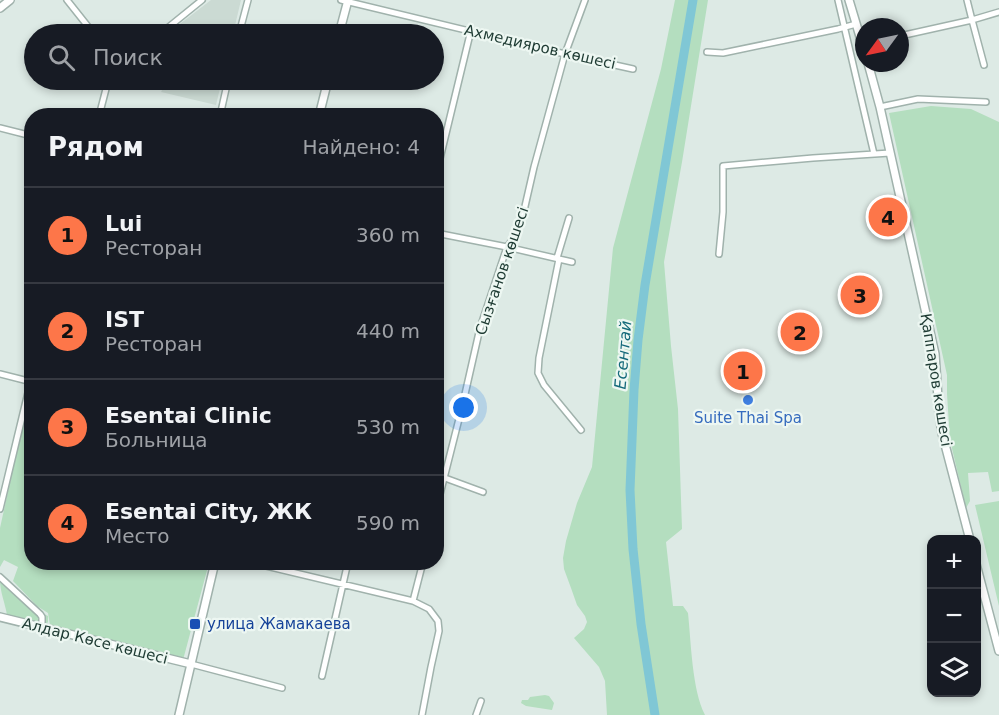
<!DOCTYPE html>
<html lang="ru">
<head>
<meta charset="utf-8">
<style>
	body { margin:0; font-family:"DejaVu Sans",sans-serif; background:#242831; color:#f1f3f6 }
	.controls { position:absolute; right:18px; bottom:18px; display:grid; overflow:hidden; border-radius:12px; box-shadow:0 3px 9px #0003 }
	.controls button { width:54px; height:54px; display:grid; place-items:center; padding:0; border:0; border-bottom:2px solid #363941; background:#171b24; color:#f1f3f6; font:30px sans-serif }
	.compass { position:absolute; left:855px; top:18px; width:54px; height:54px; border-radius:50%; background:#171b24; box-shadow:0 3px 9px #0003; rotate:237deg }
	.you { position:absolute; left:464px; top:408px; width:21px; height:21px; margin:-15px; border:4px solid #fff; border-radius:50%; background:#1a73e8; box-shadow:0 0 0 9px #1a73e833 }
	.badge { display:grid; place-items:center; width:39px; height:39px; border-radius:50%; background:#fd7649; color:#111; font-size:20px; font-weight:700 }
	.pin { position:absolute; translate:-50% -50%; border:3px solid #fff; box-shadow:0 2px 6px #0006 }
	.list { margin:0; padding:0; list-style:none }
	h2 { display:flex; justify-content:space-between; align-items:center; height:78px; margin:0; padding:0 24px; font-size:26px }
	h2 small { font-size:20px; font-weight:400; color:#9ea1a6 }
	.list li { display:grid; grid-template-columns:39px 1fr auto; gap:18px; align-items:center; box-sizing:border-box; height:96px; padding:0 24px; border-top:2px solid #363941 }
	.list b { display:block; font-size:22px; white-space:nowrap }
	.list p { margin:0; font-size:20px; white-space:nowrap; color:#9ea1a6 }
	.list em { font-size:20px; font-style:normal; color:#9ea1a6 }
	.icon { flex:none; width:33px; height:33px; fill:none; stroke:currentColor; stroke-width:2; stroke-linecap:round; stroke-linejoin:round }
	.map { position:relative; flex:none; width:999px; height:715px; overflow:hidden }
	.search { position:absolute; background:#171b24; box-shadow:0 3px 9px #0003; left:24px; top:24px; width:420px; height:66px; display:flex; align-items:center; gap:15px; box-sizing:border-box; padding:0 21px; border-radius:33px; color:#9ea1a6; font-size:22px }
	.panel { position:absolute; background:#171b24; box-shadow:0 3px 9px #0003; left:24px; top:108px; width:420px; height:462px; border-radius:24px }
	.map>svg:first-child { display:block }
	.built { fill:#cbdad3 }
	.green { fill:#b4debf }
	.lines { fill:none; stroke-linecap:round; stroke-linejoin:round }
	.river { stroke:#80c7d5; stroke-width:9 }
	.minor-casing { stroke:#a0b2ac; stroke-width:8 }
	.tertiary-casing { stroke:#a0b2ac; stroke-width:10 }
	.minor { stroke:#fff; stroke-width:5 }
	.tertiary { stroke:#fff; stroke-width:7 }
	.shop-dot { fill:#3f7fe0; stroke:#edf7f2; stroke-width:2 }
	.transit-dot { fill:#1a4fb4; stroke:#edf7f2; stroke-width:2 }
	.labels { text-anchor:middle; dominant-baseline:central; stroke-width:4.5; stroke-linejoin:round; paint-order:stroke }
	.street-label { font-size:15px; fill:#1e3b33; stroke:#edf7f2 }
	.shop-label { font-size:15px; fill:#366cbe; stroke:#edf7f2 }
	.transit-label { font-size:15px; fill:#164399; stroke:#edf7f2; text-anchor:start }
	.water-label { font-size:16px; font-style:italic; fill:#14697a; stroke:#edf7f2 }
</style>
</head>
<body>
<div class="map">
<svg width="999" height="715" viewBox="0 0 999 715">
	<rect width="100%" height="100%" fill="#ddeae5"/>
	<!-- built -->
	<path class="built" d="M211 0H241L233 34H167Z
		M167 80H222L216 105 161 92Z"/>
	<!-- green -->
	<path class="green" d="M675 0H708L682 162 664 262 671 346 678 409 682 529 666 542 673 606H683L688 613C691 641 692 690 705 715H607L605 681 599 667 574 638 584 629 587 622 585 616 577 605 571 588 564 569 563 558 566 541 577 503 592 467 613 248 661 69Z
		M931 106 971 109 999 122V491L992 492 988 472 968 473 970 501 966 508 950 440 947 394V375L889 113Z
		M31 387 32 562 209 563 183 660 50 625 48 613 37 606 13 581 18 567 4 560 0 567V528Z
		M999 501V606L975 505Z
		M0 580 36 610 48 616V622L45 626 7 615C5 603 0 592 0 580Z
		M545 695 549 696 554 703 552 710 526 706 521 703 522 700H528L530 697Z"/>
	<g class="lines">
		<!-- river -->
		<path class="river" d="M655 715 641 624 633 549 630 490 634 390 638 340 645 285 693 0"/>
		<defs>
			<path id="minor" d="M67 0 94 34
				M341 0 565 54 633 69
				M838 0 874 154
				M160 34 202 0
				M239 34 248 0
				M900 36 972 20 967 0
				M707 52 723 53 838 29 856 24
				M984 65 972 20 999 12
				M880 107 918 99 986 102
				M99 116 107 85 110 80
				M220 116 228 80
				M0 128 32 136
				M436 175 471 30
				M436 233 507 247 572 262
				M719 254 723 212V166L813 158 890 153
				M557 258 569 218
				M559 259 539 358 538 373 544 385 581 430
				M0 374 32 382
				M436 476 445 478 483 492
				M0 509 32 376
				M436 510 463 403 480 328 507 247 515 236 523 215 534 167 565 54 585 0
				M249 562 413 601 429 609 438 621 439 631 431 667 422 715
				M0 577 40 614 42 617V627
				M413 601 423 562
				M191 664 282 688
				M322 676 348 562
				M476 715 481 701"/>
			<path id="tertiary" d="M849 0 864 50
				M0 8 10 0
				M339 34 348 0
				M868 63 880 107 935 354 939 413 942 433 970 540
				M319 116 328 80
				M976 564 999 651
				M0 617 191 664
				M179 715 215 562"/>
		</defs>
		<!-- minor casing -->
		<use href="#minor" class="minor-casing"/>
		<!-- tertiary casing -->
		<use href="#tertiary" class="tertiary-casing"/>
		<!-- minor -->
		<use href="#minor" class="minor"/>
		<!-- tertiary -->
		<use href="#tertiary" class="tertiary"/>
	</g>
	<!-- markers -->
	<circle class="shop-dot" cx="748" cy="400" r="6"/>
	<rect class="transit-dot" x="189" y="618" width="12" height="12" rx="3"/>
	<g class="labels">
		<!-- street labels -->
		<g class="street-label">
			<text transform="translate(540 47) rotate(13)">Ахмедияров көшесі</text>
			<text transform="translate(502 271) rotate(-71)">Сызғанов көшесі</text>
			<text transform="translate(936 380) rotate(81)">Қаппаров көшесі</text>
			<text transform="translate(95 641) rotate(14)">Алдар Көсе көшесі</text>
		</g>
		<!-- shop labels -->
		<g class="shop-label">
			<text x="748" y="418">Suite Thai Spa</text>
		</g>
		<!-- transit labels -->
		<g class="transit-label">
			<text x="207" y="624">улица Жамакаева</text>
		</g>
		<!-- water labels -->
		<g class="water-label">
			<text transform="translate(623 355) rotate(-85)">Есентай</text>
		</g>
	</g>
</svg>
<div class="controls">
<button>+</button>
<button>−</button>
<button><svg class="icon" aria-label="layers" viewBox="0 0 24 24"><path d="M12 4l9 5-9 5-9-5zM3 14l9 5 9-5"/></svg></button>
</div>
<svg class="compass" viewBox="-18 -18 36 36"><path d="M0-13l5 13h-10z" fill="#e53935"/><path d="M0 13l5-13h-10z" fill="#9ea1a6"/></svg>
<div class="you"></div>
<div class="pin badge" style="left:743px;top:371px">1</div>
<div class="pin badge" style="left:800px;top:332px">2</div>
<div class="pin badge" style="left:860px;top:295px">3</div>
<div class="pin badge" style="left:888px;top:217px">4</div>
<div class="search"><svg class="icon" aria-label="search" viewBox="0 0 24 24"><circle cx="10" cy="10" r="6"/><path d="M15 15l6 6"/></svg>Поиск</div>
<section class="panel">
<h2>Рядом<small>Найдено: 4</small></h2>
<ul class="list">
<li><span class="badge">1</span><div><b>Lui</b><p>Ресторан</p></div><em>360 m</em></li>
<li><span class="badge">2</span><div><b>IST</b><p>Ресторан</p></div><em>440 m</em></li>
<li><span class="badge">3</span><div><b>Esentai Clinic</b><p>Больница</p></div><em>530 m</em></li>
<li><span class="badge">4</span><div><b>Esentai City, ЖК</b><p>Место</p></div><em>590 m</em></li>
</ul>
</section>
</div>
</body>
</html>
